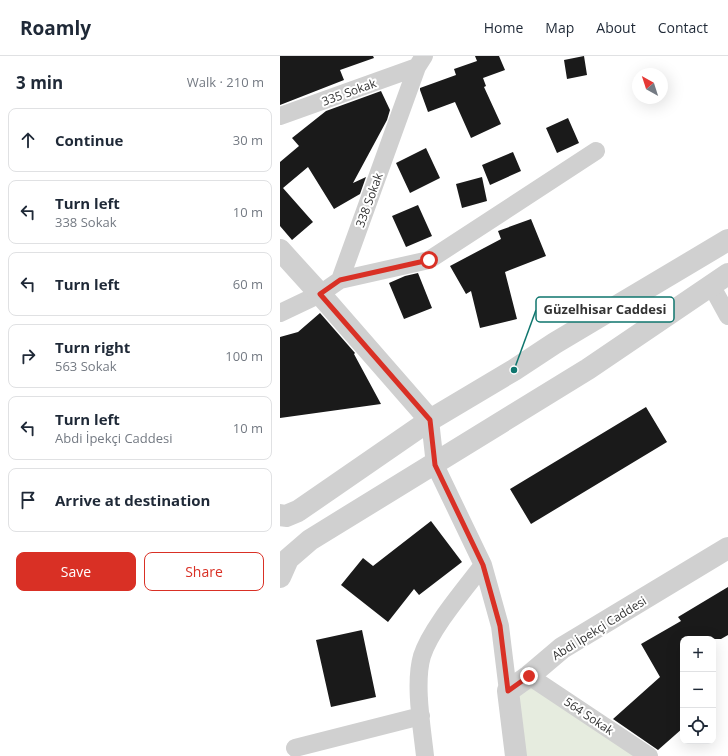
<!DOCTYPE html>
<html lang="en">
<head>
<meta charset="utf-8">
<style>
	body { margin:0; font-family:"Open Sans",sans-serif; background:#f6f6f7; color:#1f2937 }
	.controls { position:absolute; right:12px; bottom:12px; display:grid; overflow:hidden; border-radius:8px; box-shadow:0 4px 16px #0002 }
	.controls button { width:36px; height:36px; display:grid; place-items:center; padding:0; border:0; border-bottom:1px solid #e0e1e3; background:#fff; color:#1f2937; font:20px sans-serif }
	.compass { position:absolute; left:352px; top:12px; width:36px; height:36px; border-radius:50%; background:#fff; box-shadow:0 4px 16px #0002; rotate:321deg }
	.stop { position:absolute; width:12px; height:12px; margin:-9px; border:3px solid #d93025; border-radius:50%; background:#fff }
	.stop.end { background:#d93025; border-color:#fff; box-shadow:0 1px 4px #0008 }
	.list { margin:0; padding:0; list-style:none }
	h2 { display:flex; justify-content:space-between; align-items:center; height:52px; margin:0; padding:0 16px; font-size:17px }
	h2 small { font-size:13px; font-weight:400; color:#747a83 }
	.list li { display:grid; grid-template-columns:26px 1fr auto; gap:12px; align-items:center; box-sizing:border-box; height:64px; margin:0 8px 8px; padding:0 8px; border:1px solid #e0e1e3; border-radius:8px }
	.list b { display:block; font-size:15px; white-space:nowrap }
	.list p { margin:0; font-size:13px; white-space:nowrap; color:#747a83 }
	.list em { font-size:13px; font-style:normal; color:#747a83 }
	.actions { display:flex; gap:8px; padding:12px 16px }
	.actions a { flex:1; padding:9px 0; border:1px solid #d93025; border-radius:8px; text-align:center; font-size:14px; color:#d93025 }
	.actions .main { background:#d93025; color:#fff }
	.icon { flex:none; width:22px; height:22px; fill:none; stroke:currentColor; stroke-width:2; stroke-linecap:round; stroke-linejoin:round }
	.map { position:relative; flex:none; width:448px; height:700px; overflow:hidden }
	header { display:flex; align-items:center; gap:24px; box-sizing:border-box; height:56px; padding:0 20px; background:#fff; border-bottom:1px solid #e0e1e3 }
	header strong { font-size:19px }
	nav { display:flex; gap:22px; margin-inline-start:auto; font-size:14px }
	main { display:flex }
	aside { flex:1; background:#fff }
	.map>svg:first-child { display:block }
	.green { fill:#e6ecdf }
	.building { fill:#1a1a1a }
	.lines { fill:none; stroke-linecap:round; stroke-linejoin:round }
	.minor { stroke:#d0d0d0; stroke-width:18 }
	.tertiary { stroke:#d0d0d0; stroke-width:22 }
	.route { stroke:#d93025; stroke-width:5 }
	.labels { text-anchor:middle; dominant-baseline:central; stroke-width:4; stroke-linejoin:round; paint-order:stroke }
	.street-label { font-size:12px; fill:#333; stroke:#fff }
	.leader { fill:none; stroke:#0f766e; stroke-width:1.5 }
	.callout-dot { fill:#0f766e; stroke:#fff; stroke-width:1.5 }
	.callout { fill:#fff; stroke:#0f766e; stroke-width:1.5 }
	.callout-label { font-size:13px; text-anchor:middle; font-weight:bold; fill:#333 }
</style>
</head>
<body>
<header>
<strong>Roamly</strong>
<nav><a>Home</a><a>Map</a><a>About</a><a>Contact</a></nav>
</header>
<main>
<aside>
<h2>3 min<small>Walk · 210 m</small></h2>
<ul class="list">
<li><svg class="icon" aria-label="ahead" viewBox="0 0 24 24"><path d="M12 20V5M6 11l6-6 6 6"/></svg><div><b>Continue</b></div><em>30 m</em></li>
<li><svg class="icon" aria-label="left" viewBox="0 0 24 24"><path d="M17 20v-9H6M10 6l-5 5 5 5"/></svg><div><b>Turn left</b><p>338 Sokak</p></div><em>10 m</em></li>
<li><svg class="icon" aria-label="left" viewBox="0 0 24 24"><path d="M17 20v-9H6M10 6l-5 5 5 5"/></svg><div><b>Turn left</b></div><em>60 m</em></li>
<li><svg class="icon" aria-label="right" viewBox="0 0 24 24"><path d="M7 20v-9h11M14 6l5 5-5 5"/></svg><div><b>Turn right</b><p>563 Sokak</p></div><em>100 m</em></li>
<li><svg class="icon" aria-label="left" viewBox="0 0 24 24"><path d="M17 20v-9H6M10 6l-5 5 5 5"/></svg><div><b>Turn left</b><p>Abdi İpekçi Caddesi</p></div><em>10 m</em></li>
<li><svg class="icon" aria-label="arrive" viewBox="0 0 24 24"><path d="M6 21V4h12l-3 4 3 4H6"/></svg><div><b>Arrive at destination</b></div></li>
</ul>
<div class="actions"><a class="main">Save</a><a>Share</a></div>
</aside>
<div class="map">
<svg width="448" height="700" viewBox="0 0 448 700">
	<rect width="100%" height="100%" fill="#fff"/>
	<!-- green -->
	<path class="green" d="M249 620 369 700H236L228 635Z"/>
	<!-- building -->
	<path class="building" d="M0 0H93L94 2 60 14 64 24 0 49Z
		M195 0H219L225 14 203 22 206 30 204 31 221 68 191 82 175 46 148 56 140 34V32L176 19 174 13 197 5Z
		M304 0 307 19 287 23 284 4Z
		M101 35 110 54 107 64 73 127 86 121 80 138 54 153 28 111 3 132 33 166 12 184 0 170V106L19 90 12 82 46 55Z
		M288 62 299 87 277 97 266 72Z
		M146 92 160 122 130 137 116 107Z
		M233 96 241 115 210 129 202 109Z
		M202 121 207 145 182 152 176 128Z
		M138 149 152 180 126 191 112 160Z
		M251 163 266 200 225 216 237 263 200 272 191 235 186 238 170 210 221 183 218 175Z
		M138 217 152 252 124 263 109 227 125 220Z
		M40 257 75 297 74 298 101 348 0 362V281L18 276Z
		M366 351 387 386 251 468 230 433Z
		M151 465 182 506 139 539 134 533 108 566 61 529 83 502 93 510Z
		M448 531V579L441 583H403V672L378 694 333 663 380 621 361 588 401 565 398 561Z
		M82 574 96 641 51 651 36 584Z"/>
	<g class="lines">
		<!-- minor -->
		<path class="minor" d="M0 60 137 11
			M60 224 149 204 316 95
			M431 229 448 260
			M0 257 40 238 60 224 137 11 144 0
			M150 364 155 409 203 509 220 570 228 635
			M249 620 369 700
			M15 692 141 660
			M145 700C142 672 134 627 142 600 151 572 185 533 203 509"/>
		<!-- tertiary -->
		<path class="tertiary" d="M0 194 40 238 150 364
			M0 459 6 460 18 455 150 364 234 314 275 287 448 184
			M0 521 8 503 30 484 308 313 448 218
			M236 700 228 635 249 620 282 592 448 492"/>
	</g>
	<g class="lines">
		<!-- route -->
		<path class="route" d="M149 204 60 224 40 238 150 364 155 409 203 509 220 570 228 635 249 620"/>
	</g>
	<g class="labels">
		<!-- street labels -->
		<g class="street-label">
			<text transform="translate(69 36) rotate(-20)">335 Sokak</text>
			<text transform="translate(89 144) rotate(-70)">338 Sokak</text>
			<text transform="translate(319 572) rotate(-32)">Abdi İpekçi Caddesi</text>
			<text transform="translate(309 660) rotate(34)">564 Sokak</text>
		</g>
	</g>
	<!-- callouts -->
	<path class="leader" d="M234 314L256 254"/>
	<circle class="callout-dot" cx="234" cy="314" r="4"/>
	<rect class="callout" x="256" y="241" width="138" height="25" rx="4"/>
	<g class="callout-label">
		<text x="325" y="258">Güzelhisar Caddesi</text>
	</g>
</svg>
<div class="controls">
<button>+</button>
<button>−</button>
<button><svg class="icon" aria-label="locate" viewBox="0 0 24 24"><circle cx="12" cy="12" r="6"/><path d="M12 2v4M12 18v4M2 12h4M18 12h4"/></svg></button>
</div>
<svg class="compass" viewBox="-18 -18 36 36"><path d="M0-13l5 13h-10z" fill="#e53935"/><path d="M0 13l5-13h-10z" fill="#747a83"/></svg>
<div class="stop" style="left:149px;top:204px"></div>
<div class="stop end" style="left:249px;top:620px"></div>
</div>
</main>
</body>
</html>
